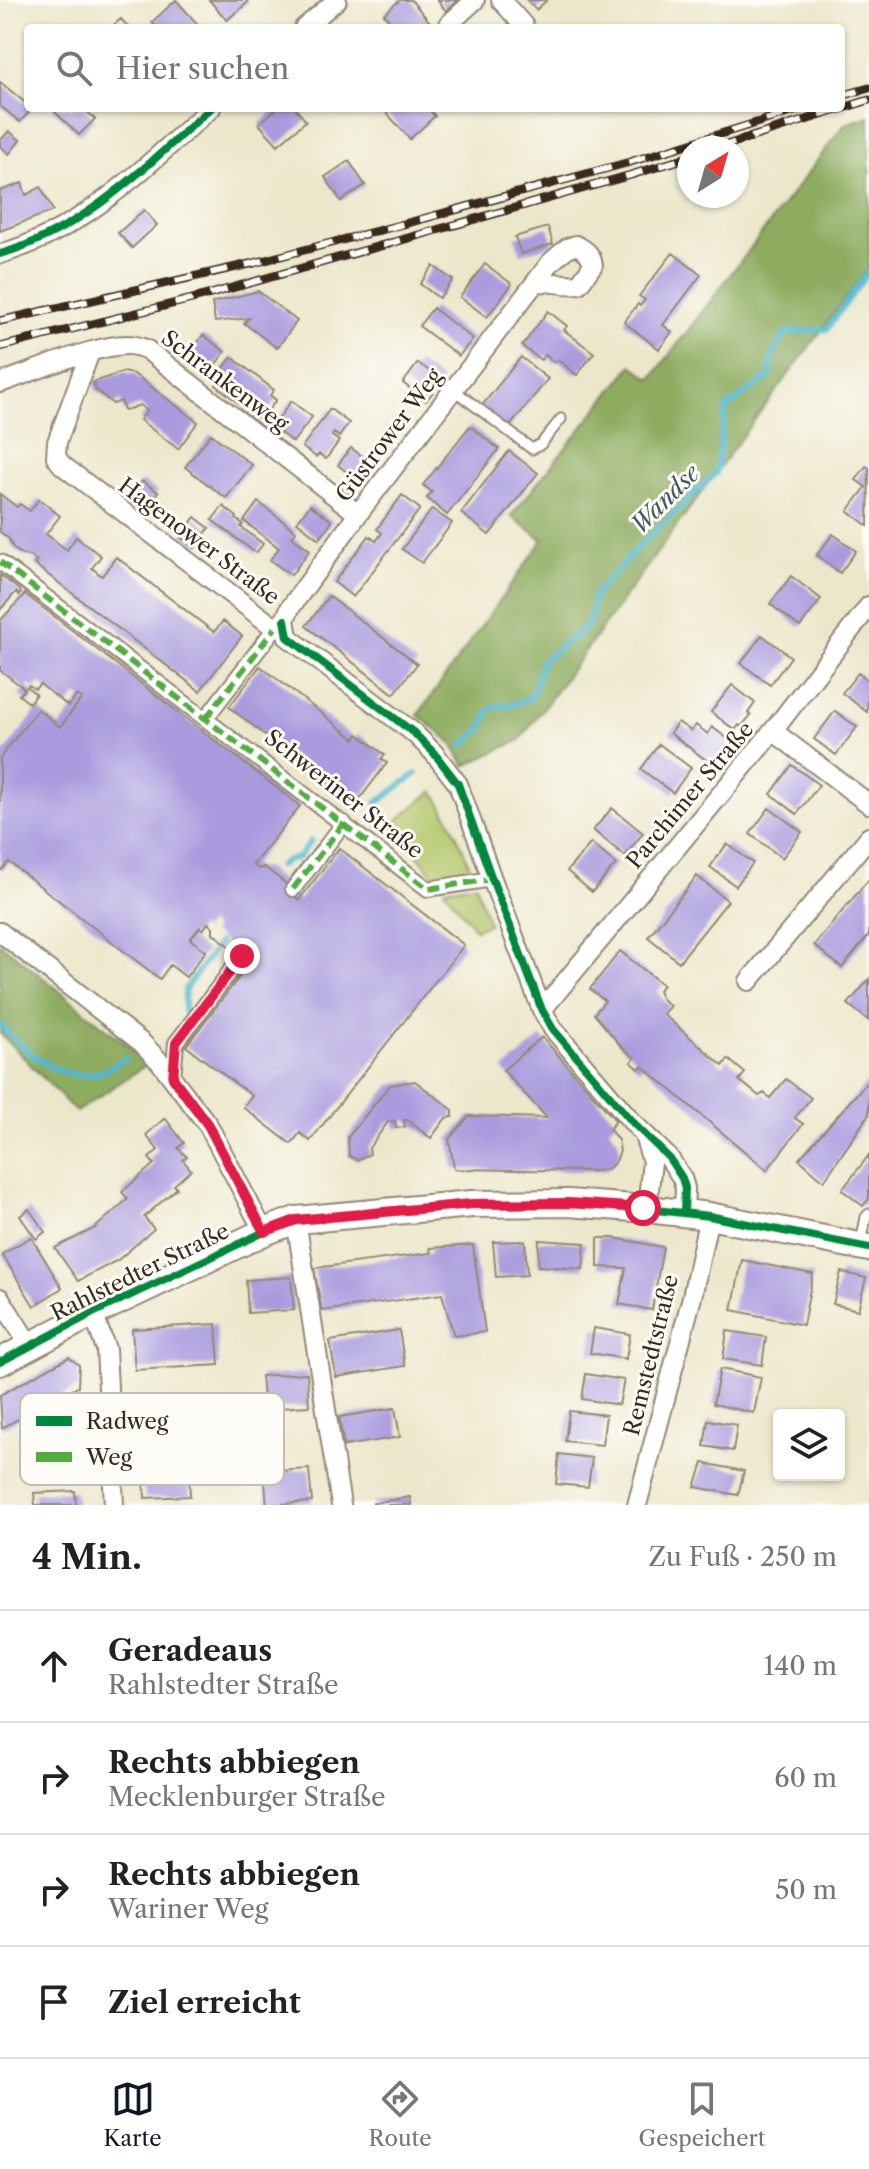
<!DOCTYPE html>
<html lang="de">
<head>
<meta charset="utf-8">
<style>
	body { margin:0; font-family:"Libre Caslon Text",serif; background:#f2f2f2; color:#222 }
	.controls { position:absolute; right:24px; bottom:24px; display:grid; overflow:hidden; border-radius:8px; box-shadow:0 2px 6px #0004 }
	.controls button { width:72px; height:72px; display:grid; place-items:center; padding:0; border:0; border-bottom:2px solid #e0e0e0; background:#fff; color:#222; font:40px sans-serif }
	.compass { position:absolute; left:677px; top:136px; width:72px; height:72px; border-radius:50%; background:#fff; box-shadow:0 2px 6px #0004; rotate:37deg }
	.stop { position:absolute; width:24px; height:24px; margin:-18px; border:6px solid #e11d48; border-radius:50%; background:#fff }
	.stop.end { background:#e11d48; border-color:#fff; box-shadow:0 2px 8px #0008 }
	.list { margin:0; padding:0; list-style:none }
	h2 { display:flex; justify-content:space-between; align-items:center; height:104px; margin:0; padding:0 32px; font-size:34px }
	h2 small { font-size:26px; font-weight:400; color:#767676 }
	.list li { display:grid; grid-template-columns:52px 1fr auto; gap:24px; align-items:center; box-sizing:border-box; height:112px; padding:0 32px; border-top:2px solid #e0e0e0 }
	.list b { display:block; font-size:30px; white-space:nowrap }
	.list p { margin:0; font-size:26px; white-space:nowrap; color:#767676 }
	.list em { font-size:26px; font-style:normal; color:#767676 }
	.icon { flex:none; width:44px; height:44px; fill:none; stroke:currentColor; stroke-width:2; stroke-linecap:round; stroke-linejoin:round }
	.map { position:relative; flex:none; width:869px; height:1505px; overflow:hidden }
	.search { position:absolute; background:#fff; box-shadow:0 2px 6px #0004; left:24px; right:24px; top:24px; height:88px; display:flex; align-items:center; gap:20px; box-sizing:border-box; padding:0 28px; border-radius:8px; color:#767676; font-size:30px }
	.sheet { height:552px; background:#fff }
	nav { display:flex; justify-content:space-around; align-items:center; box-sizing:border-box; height:112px; border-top:2px solid #e0e0e0; background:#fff; font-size:22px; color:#767676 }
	nav a { display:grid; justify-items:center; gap:4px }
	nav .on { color:#111827 }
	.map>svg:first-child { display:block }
	.green { fill:#b3c86c; stroke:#777945; stroke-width:2 }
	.forest { fill:#8eac60; stroke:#646b3f; stroke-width:2 }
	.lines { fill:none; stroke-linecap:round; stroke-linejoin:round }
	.stream { stroke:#4fb7cc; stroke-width:6 }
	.building { fill:#a99bde }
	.service-casing { stroke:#948874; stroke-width:13 }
	.pedestrian-casing { stroke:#948874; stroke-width:18 }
	.minor-casing { stroke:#948874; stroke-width:22 }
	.secondary-casing { stroke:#948874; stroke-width:30 }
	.service { stroke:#fff; stroke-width:9 }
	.pedestrian { stroke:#fff; stroke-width:14 }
	.minor { stroke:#fff; stroke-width:18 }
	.secondary { stroke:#fff; stroke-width:26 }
	.rail-casing { stroke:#3b2a1e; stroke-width:9 }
	.rail { stroke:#fdfcf7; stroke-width:6; stroke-dasharray:18; stroke-linecap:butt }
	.quiet { stroke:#55ab43; stroke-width:6; stroke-dasharray:12 6; stroke-linecap:butt }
	.cycleway-casing { stroke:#fdfcf7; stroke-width:13 }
	.cycleway { stroke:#00873e; stroke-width:8 }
	.route { stroke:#e11d48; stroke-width:10 }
	.labels { text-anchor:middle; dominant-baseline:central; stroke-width:6; stroke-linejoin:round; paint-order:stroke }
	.street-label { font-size:22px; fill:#3b2a1e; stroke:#fdfcf7 }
	.water-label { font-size:24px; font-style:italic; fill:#425b5b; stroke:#fdfcf7 }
	.key { fill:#fdfcf7; stroke:#c3bdb6; stroke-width:2 }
	.key-label { font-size:22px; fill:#3b2a1e }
</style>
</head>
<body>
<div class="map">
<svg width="869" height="1505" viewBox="0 0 869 1505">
	<rect width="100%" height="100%" fill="#fdfcf7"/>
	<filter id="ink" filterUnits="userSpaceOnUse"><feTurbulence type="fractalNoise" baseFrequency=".0125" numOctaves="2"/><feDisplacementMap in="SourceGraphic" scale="16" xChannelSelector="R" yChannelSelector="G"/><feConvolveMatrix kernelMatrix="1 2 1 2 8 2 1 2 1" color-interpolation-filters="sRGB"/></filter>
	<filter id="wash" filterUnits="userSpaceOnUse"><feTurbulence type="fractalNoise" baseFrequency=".006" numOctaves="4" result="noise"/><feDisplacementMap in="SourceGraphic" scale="32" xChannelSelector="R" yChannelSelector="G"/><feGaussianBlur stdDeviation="1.8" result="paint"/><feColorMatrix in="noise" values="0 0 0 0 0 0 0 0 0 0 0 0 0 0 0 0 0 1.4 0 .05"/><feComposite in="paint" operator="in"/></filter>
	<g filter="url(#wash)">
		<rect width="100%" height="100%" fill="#ece7cb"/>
		<!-- green -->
		<path class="green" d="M433 791C451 819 463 847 474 878L439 883 394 823Z
			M475 884 489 924 475 929 444 889Z"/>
		<!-- forest -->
		<path class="forest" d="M869 116V267L741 438 520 740 465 766 451 742 418 715 543 540 511 516 632 365 651 379 845 124Z
			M0 943 149 1063 76 1112 0 1033Z"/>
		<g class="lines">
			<!-- stream -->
			<path class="stream" d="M463 745 481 730 487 715 493 707 514 704 532 697 542 661 588 626 595 594 637 549 716 473 726 408 770 376 772 355 786 333 827 329 869 271
				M377 803 416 774
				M279 866 285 861 298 858 311 841
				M184 1011 185 989 219 943
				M0 1025C25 1051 59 1083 98 1073 107 1071 118 1062 126 1058"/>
		</g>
		<g id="blocks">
			<!-- building -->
			<path class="building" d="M176 0 201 28H157L152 22Z
				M209 0H246L248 2 227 20Z
				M400 0H411L435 28H396L384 14Z
				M437 0H458L446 11Z
				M527 0H547L536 10Z
				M121 19 129 28H110Z
				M0 82 28 105V108H33L20 122 0 106Z
				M54 108H83L95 119 79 135 53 110Z
				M277 108H295L306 121 278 145 259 124Z
				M382 108H428L435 116 410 139Z
				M9 131 20 140 9 154 0 146V141Z
				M349 161 365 185 341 201 325 177Z
				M22 183 26 195 41 187 53 211 0 231V191Z
				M144 210 157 225 132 248 118 233Z
				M548 227 553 244 521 254 515 237Z
				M673 253 701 275 663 325 672 332 659 349 624 322 638 304 640 306 645 300 639 296Z
				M485 264 512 284 487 317 460 297Z
				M433 266 453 280 439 298 420 284Z
				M258 291 297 321 277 348 244 323 249 318 215 322 212 303Z
				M433 308 473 339 459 356 419 326Z
				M548 311 567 326 564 330 594 353 577 375 558 360 555 363 545 355 541 360 522 346Z
				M203 335 225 352 209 373 187 357Z
				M232 357 274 390 270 395 276 400 261 420 216 385 223 377 219 374Z
				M521 357 548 379 507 430 480 408Z
				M418 363 442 380 426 401 403 383Z
				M123 372 134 374 198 422 178 449 140 420 147 411 140 405 124 411 121 401 113 404 96 390 93 382Z
				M291 401 312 417 293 442 279 432 282 429 275 424Z
				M330 409 349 423 339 437 334 433 332 436 339 441 326 459 319 454 316 457 302 447Z
				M470 426 499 449 447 515 427 498 432 492 423 485Z
				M211 434 252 465 226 498 185 467Z
				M351 448 370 462 357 480 338 465Z
				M509 451 538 473 489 535 461 513Z
				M866 466 869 468 868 526 848 511 866 487 856 480Z
				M142 481 158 492 145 508 130 497Z
				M0 494 17 507 20 504 30 511 39 499 60 516 46 534 67 550 76 537 101 556 92 568 102 576 116 557 214 632 223 621 242 636 200 691 34 564 37 561 30 556 22 555 13 548 9 539 0 532Z
				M402 495 420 509 353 597 334 582 369 536 376 541 382 533 377 529Z
				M258 502 296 531 292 537 310 550 291 575 270 560 279 548 244 521Z
				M310 505 332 521 319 539 297 522Z
				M223 506 237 517 236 519 243 524 241 527 263 544 256 553 212 520Z
				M432 509 452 523 422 563 402 549Z
				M195 517 209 528 195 548 180 537Z
				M833 534 856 551 840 573 817 555Z
				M0 575 20 590 21 593 19 595 16 592 0 610Z
				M791 576 821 599 800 627 770 604Z
				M25 594 300 806 253 865 259 869 264 867 293 889 296 894 294 896 299 900 339 848 464 945 310 1141 300 1133 291 1144 243 1107 252 1096 186 1046 253 959 249 955 243 957 213 933V927L208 923 203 930 200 927 190 939 206 951 186 977 170 965 160 979 9 862 2 870 0 869V758L38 709 60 727 82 698 77 695 68 706 40 684 35 689 29 685 27 687 36 694 29 703 19 695 25 689 0 670V621Z
				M329 596 417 664 394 694 306 626Z
				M762 635 791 657 770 685 741 663Z
				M260 666 355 739 358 734 385 755 381 759 387 763 355 805 229 707Z
				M858 673 869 681 867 712 842 693Z
				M732 685 755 703 748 713 751 715 741 727 739 725 735 730 711 712Z
				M835 711 857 727 836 755 814 739Z
				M678 722 691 731 696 725 708 734 712 727 732 742 714 766 670 733Z
				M659 744 691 768 673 793 641 769Z
				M792 765 819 785 797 814 771 794Z
				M612 808 643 833 625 856 593 830Z
				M769 808 802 832 782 858 750 834Z
				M591 843 616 864 592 892 567 871Z
				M727 844 753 863 736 886 710 867Z
				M697 876 728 901 679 962 648 937Z
				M869 879V935L842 968 814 945Z
				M620 951 663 985 658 991 661 998 670 1006 663 1014 723 1066 728 1059 745 1073 739 1080 759 1096 764 1093 770 1098 786 1079 811 1098 795 1118 803 1124 767 1170 642 1066 639 1069 631 1062 635 1058 621 1046 594 1014 605 1001 590 989Z
				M869 979V1021L848 1004Z
				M542 1037 616 1121 609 1129 618 1140 620 1151 616 1161 608 1169 594 1171 454 1169 449 1139 469 1116 547 1118 503 1070Z
				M869 1080V1114L824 1181 799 1159Z
				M415 1081 453 1110V1117L446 1118 431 1138 407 1120H404L405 1127 396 1128 395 1121 388 1122 369 1148 370 1154 357 1160 349 1156 348 1137 390 1085Z
				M165 1118 184 1143 178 1148 187 1157 183 1160 191 1170 174 1185 177 1188 144 1217 154 1229 118 1260 78 1281 55 1248 95 1228 128 1199 122 1192 154 1164 149 1158 158 1150 146 1135Z
				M869 1155V1199L863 1206 842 1190Z
				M29 1209 45 1232 36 1239 20 1216Z
				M31 1237 62 1288 34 1306 2 1254Z
				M598 1238H614L663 1247 652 1310 619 1304 626 1268 598 1267Z
				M539 1240 585 1243 583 1269 538 1266Z
				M525 1241 527 1275 496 1277 493 1242Z
				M473 1245 485 1332 454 1336 442 1294 322 1311 314 1268 431 1253 430 1248Z
				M742 1260 813 1274 803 1325 732 1310Z
				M841 1272 866 1278 858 1310 833 1304Z
				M291 1277 294 1310 248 1313 246 1280Z
				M216 1324 219 1365 135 1370 132 1329Z
				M594 1328 630 1334 626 1359 590 1353Z
				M399 1330 405 1366 336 1377 330 1341Z
				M727 1331 766 1337 762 1365 723 1359Z
				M69 1357 79 1365 78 1387 2 1428 0 1395Z
				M720 1369 761 1377 754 1413 713 1404Z
				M307 1373 309 1406 264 1409 261 1376Z
				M586 1374 624 1380 619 1405 582 1399Z
				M395 1408 400 1437 344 1446 339 1417Z
				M569 1411 606 1415 602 1445 565 1441Z
				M708 1420 737 1425 733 1451 704 1446Z
				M559 1454 592 1458 588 1487 556 1484Z
				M189 1463 190 1496 145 1498 143 1465Z
				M703 1463 744 1471 738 1495 695 1487Z
				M309 1469 312 1502 267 1505 264 1472Z
				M75 1491 76 1505H35L34 1493Z
				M410 1497 411 1505H373V1503Z"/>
		</g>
	</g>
	<g filter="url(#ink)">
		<use href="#blocks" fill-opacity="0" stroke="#948874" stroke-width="2"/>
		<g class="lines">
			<defs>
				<path id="service" d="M454 390 532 449 541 444 561 419
					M861 1243 866 1217 869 1214"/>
				<path id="pedestrian" d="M0 562 428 889 492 879
					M206 718 275 628
					M293 889 344 823
					M173 1078 176 1043 242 956"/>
				<path id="minor" d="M501 0 524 26 522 28
					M304 28 337 0
					M452 28 449 24 475 0
					M0 254C85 230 147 165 211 108
					M90 352 57 442 56 457 62 465 275 628 285 620
					M0 383C33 372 94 345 128 345 134 345 139 347 146 349L358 514
					M285 620 288 637 414 733 434 753 458 784 492 879 542 1010 553 1029 634 1124 669 1158 682 1178 685 1188 684 1213
					M285 620 290 608 358 514 551 262 567 248 576 245C586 250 591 254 593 265L579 284C564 286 552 281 536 282
					M773 731 869 804
					M0 932 142 1043 161 1063 208 1125 264 1232
					M749 981 869 837
					M542 1010 773 731 869 606
					M644 1136 652 1161 647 1209
					M296 1220 341 1505
					M0 1298 30 1346
					M93 1313 106 1349 114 1505
					M637 1505 692 1297 709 1216"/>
				<path id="secondary" d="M0 1362 93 1313 264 1232 296 1220 472 1204 568 1203 647 1209 709 1216 869 1248"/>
			</defs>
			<!-- service casing -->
			<use href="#service" class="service-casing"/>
			<!-- pedestrian casing -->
			<use href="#pedestrian" class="pedestrian-casing"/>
			<!-- minor casing -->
			<use href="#minor" class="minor-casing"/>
			<!-- secondary casing -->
			<use href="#secondary" class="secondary-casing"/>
			<!-- service -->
			<use href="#service" class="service"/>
			<!-- pedestrian -->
			<use href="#pedestrian" class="pedestrian"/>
			<!-- minor -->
			<use href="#minor" class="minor"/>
			<!-- secondary -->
			<use href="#secondary" class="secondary"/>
			<defs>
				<path id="rail" d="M841 96 869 88
					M717 148 869 100
					M0 321 254 263 415 221 630 162 804 108
					M0 347 200 297 631 175 689 157"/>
			</defs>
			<!-- rail casing -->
			<use href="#rail" class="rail-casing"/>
			<!-- rail -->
			<use href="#rail" class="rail"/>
			<!-- quiet -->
			<path class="quiet" d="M0 562 428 889 492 879
				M206 718 275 628
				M293 889 344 823
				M173 1078 176 1043 242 956"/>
			<defs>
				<path id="cycleway" d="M0 254C85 230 147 165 211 108
					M285 620 288 637 414 733 434 753 458 784 492 879 542 1010 553 1029 634 1124 669 1158 682 1178 685 1188 684 1213
					M173 1078 208 1125 264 1232
					M0 1362 93 1313 264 1232 296 1220 472 1204 568 1203 647 1209 709 1216 869 1248"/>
			</defs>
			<!-- cycleway casing -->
			<use href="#cycleway" class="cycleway-casing"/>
			<!-- cycleway -->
			<use href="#cycleway" class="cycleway"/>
		</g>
	</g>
	<g class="lines" filter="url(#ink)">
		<!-- route -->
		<path class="route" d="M242 956 176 1043 173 1078 208 1125 264 1232 296 1220 472 1204 568 1203 643 1208"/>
	</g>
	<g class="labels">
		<!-- street labels -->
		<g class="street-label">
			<text transform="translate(225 381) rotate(37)">Schrankenweg</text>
			<text transform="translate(389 435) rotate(-53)">Güstrower Weg</text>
			<text transform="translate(199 541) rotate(37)">Hagenower Straße</text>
			<text transform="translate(344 794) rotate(38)">Schweriner Straße</text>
			<text transform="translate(690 795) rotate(-50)">Parchimer Straße</text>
			<text transform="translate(140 1272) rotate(-26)">Rahlstedter Straße</text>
			<text transform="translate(651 1355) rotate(-76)">Remstedtstraße</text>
		</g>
		<!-- water labels -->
		<g class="water-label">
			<text transform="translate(665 499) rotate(-45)">Wandse</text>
		</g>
	</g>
	<!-- legend -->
	<rect x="20" y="1393" width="264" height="92" rx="12" class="key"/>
	<rect x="36" y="1416" width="36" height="10" fill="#00873e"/>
	<rect x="36" y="1452" width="36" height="10" fill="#55ab43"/>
	<g class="key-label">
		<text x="86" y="1429">Radweg</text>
		<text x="86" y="1465">Weg</text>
	</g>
</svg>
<div class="controls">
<button><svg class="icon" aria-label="layers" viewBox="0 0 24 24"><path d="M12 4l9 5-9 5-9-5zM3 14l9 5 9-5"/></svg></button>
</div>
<svg class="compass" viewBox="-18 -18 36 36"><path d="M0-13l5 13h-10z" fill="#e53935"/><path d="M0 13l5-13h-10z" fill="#767676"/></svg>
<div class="stop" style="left:643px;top:1208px"></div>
<div class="stop end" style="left:242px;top:956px"></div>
<div class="search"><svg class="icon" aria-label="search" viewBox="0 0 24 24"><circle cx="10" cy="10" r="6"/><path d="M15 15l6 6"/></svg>Hier suchen</div>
</div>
<section class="sheet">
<h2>4 Min.<small>Zu Fuß · 250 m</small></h2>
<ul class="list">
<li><svg class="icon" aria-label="ahead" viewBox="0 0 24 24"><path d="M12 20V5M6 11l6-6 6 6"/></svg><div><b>Geradeaus</b><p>Rahlstedter Straße</p></div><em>140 m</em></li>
<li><svg class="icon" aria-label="right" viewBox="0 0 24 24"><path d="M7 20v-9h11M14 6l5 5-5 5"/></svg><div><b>Rechts abbiegen</b><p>Mecklenburger Straße</p></div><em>60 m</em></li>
<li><svg class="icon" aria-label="right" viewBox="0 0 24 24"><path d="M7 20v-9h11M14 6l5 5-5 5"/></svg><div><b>Rechts abbiegen</b><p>Wariner Weg</p></div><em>50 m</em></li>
<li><svg class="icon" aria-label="arrive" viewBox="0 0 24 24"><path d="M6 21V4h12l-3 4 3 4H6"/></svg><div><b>Ziel erreicht</b></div></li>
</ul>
</section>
<nav>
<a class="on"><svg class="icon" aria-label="map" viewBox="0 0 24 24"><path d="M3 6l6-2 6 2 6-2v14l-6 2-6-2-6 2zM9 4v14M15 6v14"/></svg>Karte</a>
<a><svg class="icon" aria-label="directions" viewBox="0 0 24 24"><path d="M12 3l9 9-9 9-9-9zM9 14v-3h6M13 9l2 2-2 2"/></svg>Route</a>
<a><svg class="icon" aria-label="saved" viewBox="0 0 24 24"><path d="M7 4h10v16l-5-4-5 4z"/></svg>Gespeichert</a>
</nav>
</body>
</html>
